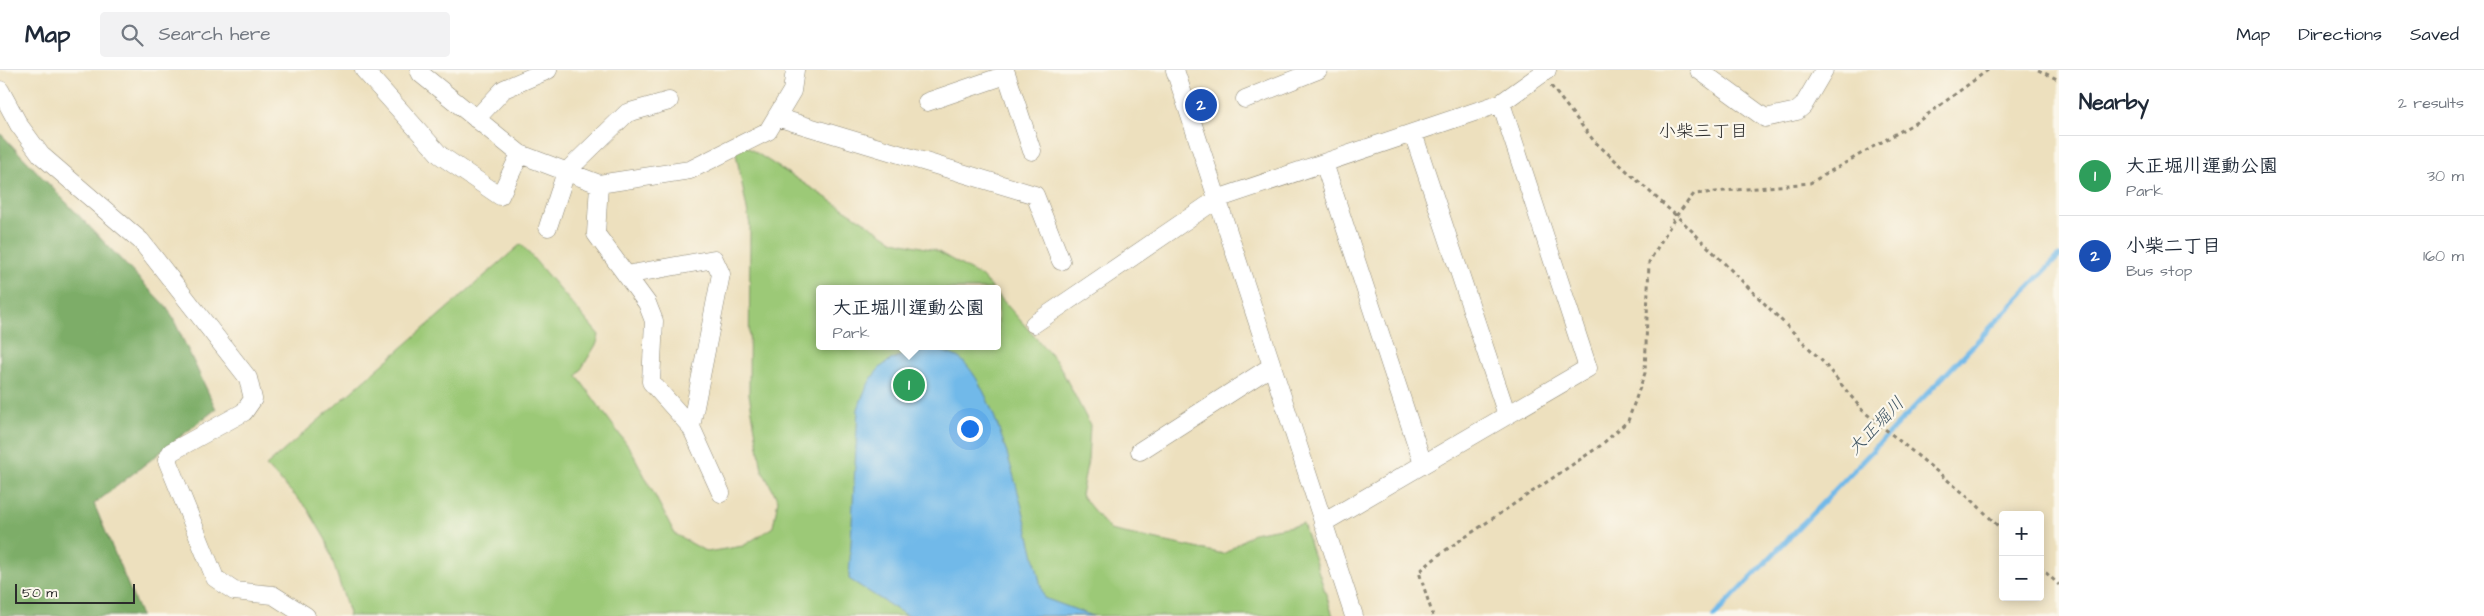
<!DOCTYPE html>
<html lang="en">
<head>
<meta charset="utf-8">
<style>
	body { margin:0; font-family:"Architects Daughter","Klee One",sans-serif; background:#f2f2f3; color:#1f2937 }
	.controls { position:absolute; right:15px; bottom:15px; display:grid; overflow:hidden; border-radius:5px; box-shadow:0 2px 12px #0003 }
	.controls button { width:45px; height:45px; display:grid; place-items:center; padding:0; border:0; border-bottom:1px solid #e0e1e3; background:#fff; color:#1f2937; font:25px sans-serif }
	.scale { position:absolute; left:15px; bottom:12px; width:120px; box-sizing:border-box; padding-left:5px; border:2px solid #2b2b2b; border-top:0; font-size:14px; line-height:18px; white-space:nowrap; color:#2b2b2b; -webkit-text-stroke:4px #fbf7ec; paint-order:stroke }
	.you { position:absolute; left:969px; top:358px; width:18px; height:18px; margin:-12px; border:4px solid #fff; border-radius:50%; background:#1a73e8; box-shadow:0 0 0 8px #1a73e833 }
	.badge { display:grid; place-items:center; width:32px; height:32px; border-radius:50%; background:#b5179e; color:#fff; font-size:16px; font-weight:700 }
	.pin { position:absolute; translate:-50% -50%; border:2px solid #fff; box-shadow:0 1px 5px #0006 }
	.popup { position:absolute; left:816px; top:215px; width:185px; height:65px; box-sizing:border-box; display:grid; place-content:center; border-radius:5px; background:#fff; filter:drop-shadow(0 1px 4px #0005); font-size:16px; white-space:nowrap; color:#747a83 }
	.popup b { font-size:19px; color:#1f2937 }
	.popup::after { content:''; position:absolute; left:50%; top:100%; margin-left:-10px; border:10px solid transparent; border-top-color:#fff }
	.list { margin:0; padding:0; list-style:none }
	h2 { display:flex; justify-content:space-between; align-items:center; height:65px; margin:0; padding:0 20px; font-size:21px }
	h2 small { font-size:16px; font-weight:400; color:#747a83 }
	.list li { display:grid; grid-template-columns:32px 1fr auto; gap:15px; align-items:center; box-sizing:border-box; height:80px; padding:0 20px; border-top:1px solid #e0e1e3 }
	.list b { display:block; font-size:19px; white-space:nowrap }
	.list p { margin:0; font-size:16px; white-space:nowrap; color:#747a83 }
	.list em { font-size:16px; font-style:normal; color:#747a83 }
	.icon { flex:none; width:28px; height:28px; fill:none; stroke:currentColor; stroke-width:2; stroke-linecap:round; stroke-linejoin:round }
	.map { position:relative; flex:none; width:2059px; height:546px; overflow:hidden }
	header { display:flex; align-items:center; gap:30px; box-sizing:border-box; height:70px; padding:0 25px; background:#fff; border-bottom:1px solid #e0e1e3 }
	header strong { font-size:24px }
	nav { display:flex; gap:28px; margin-inline-start:auto; font-size:18px }
	.search { width:350px; height:45px; background:#f2f2f3; display:flex; align-items:center; gap:12px; box-sizing:border-box; padding:0 18px; border-radius:5px; color:#747a83; font-size:19px }
	main { display:flex }
	aside { flex:1; background:#fff }
	.map>svg:first-child { display:block }
	.green { fill:#9cc977; stroke:#647a51 }
	.forest { fill:#7dad68; stroke:#546c4a }
	.water { fill:#71b9e9; stroke:#4e728a }
	.lines { fill:none; stroke-linecap:round; stroke-linejoin:round }
	.stream { stroke:#71b9e9; stroke-width:5 }
	.minor-casing { stroke:#8c8674; stroke-width:19 }
	.path { stroke:#8c8674; stroke-width:3; stroke-dasharray:4 4; stroke-linecap:butt }
	.minor { stroke:#fff; stroke-width:18 }
	.labels { text-anchor:middle; dominant-baseline:central; stroke-width:4.5; stroke-linejoin:round; paint-order:stroke }
	.neighbourhood-label { font-size:18px; fill:#2b2b2b; stroke:#fbf7ec }
	.water-label { font-size:18px; font-style:italic; fill:#405664; stroke:#fbf7ec }
</style>
</head>
<body>
<header>
<strong>Map</strong>
<div class="search"><svg class="icon" aria-label="search" viewBox="0 0 24 24"><circle cx="10" cy="10" r="6"/><path d="M15 15l6 6"/></svg>Search here</div>
<nav><a>Map</a><a>Directions</a><a>Saved</a></nav>
</header>
<main>
<div class="map">
<svg width="2059" height="546" viewBox="0 0 2059 546">
	<rect width="100%" height="100%" fill="#fbf7ec"/>
	<filter id="ink" filterUnits="userSpaceOnUse"><feTurbulence type="fractalNoise" baseFrequency=".02" numOctaves="2"/><feDisplacementMap in="SourceGraphic" scale="10" xChannelSelector="R" yChannelSelector="G"/><feConvolveMatrix kernelMatrix="1 2 1 2 8 2 1 2 1" color-interpolation-filters="sRGB"/></filter>
	<filter id="wash" filterUnits="userSpaceOnUse"><feTurbulence type="fractalNoise" baseFrequency=".0096" numOctaves="4" result="noise"/><feDisplacementMap in="SourceGraphic" scale="20" xChannelSelector="R" yChannelSelector="G"/><feGaussianBlur stdDeviation="1.12" result="paint"/><feColorMatrix in="noise" values="0 0 0 0 0 0 0 0 0 0 0 0 0 0 0 0 0 1.4 0 .05"/><feComposite in="paint" operator="in"/></filter>
	<g filter="url(#wash)">
		<rect width="100%" height="100%" fill="#ede0be"/>
		<!-- green -->
		<path class="green" d="M733 68 894 171 935 180 982 207 993 219H820V276H998V225L1058 293 1090 355 1088 390 1081 425 1110 460 1224 484 1253 463 1303 454 1333 546H348L349 543 326 470 307 438 266 396 521 174 599 265 597 273 577 306 631 380 675 464 707 482 743 476 773 457 778 430 762 400 749 324 750 155Z"/>
		<!-- forest -->
		<path class="forest" d="M0 63 169 240 216 339 94 434 141 546H0Z"/>
		<!-- water -->
		<path class="water" d="M931 279C939 281 949 283 957 287 999 311 1031 479 1044 528L1093 546H907L849 509 858 339C872 296 887 285 931 279Z"/>
		<g class="lines">
			<!-- stream -->
			<path class="stream" d="M1714 546 2059 186"/>
		</g>
	</g>
	<g filter="url(#ink)">
		<g class="lines">
			<defs>
				<path id="minor" d="M364 0 440 85 500 126 520 84
					M419 0 421 4 520 84 599 114 690 100 768 61 792 21 795 0
					M1005 0 1032 81
					M1175 0 1354 546
					M1699 0 1765 48 1797 41 1803 36 1824 0
					M0 20 19 55 41 85 141 171 248 308 253 329 244 342 171 382 167 390 215 508 234 521 273 525 306 546
					M1245 29 1318 0
					M927 32 1006 5
					M776 47 1035 125 1061 191
					M476 49 504 19 548 0
					M1413 63 1507 345
					M1324 93 1423 394
					M599 114 596 164 647 233 654 251 651 312 691 357 721 423
					M548 157 566 102 627 43 669 31
					M626 205 714 189 721 204 691 357
					M1034 254 1217 129 1501 33 1547 0
					M1140 381 1272 296
					M1323 453 1588 298 1501 33"/>
			</defs>
			<!-- minor casing -->
			<use href="#minor" class="minor-casing"/>
			<!-- path -->
			<path class="path" d="M2038 0 2059 10
				M1551 16 1594 71 1682 151 1823 292 1863 341 1973 431 2003 461
				M2040 497 2059 515
				M1433 546 1419 502 1440 484 1600 376 1628 351 1645 303 1649 192 1676 146 1694 124 1810 113 1920 50 1988 0"/>
			<!-- minor -->
			<use href="#minor" class="minor"/>
		</g>
	</g>
	<g class="labels">
		<!-- neighbourhood labels -->
		<g class="neighbourhood-label">
			<text x="1703" y="61">小柴三丁目</text>
		</g>
		<!-- water labels -->
		<g class="water-label">
			<text transform="translate(1876 356) rotate(-46)">大正堀川</text>
		</g>
	</g>
</svg>
<div class="controls">
<button>+</button>
<button>−</button>
</div>
<div class="scale">50 m</div>
<div class="you"></div>
<div class="pin badge" style="left:909px;top:315px;background:#2e9e5b">1</div>
<div class="popup"><b>大正堀川運動公園</b>Park</div>
<div class="pin badge" style="left:1201px;top:35px;background:#1a4fb4">2</div>
</div>
<aside>
<h2>Nearby<small>2 results</small></h2>
<ul class="list">
<li><span class="badge" style="background:#2e9e5b">1</span><div><b>大正堀川運動公園</b><p>Park</p></div><em>30 m</em></li>
<li><span class="badge" style="background:#1a4fb4">2</span><div><b>小柴二丁目</b><p>Bus stop</p></div><em>160 m</em></li>
</ul>
</aside>
</main>
</body>
</html>
